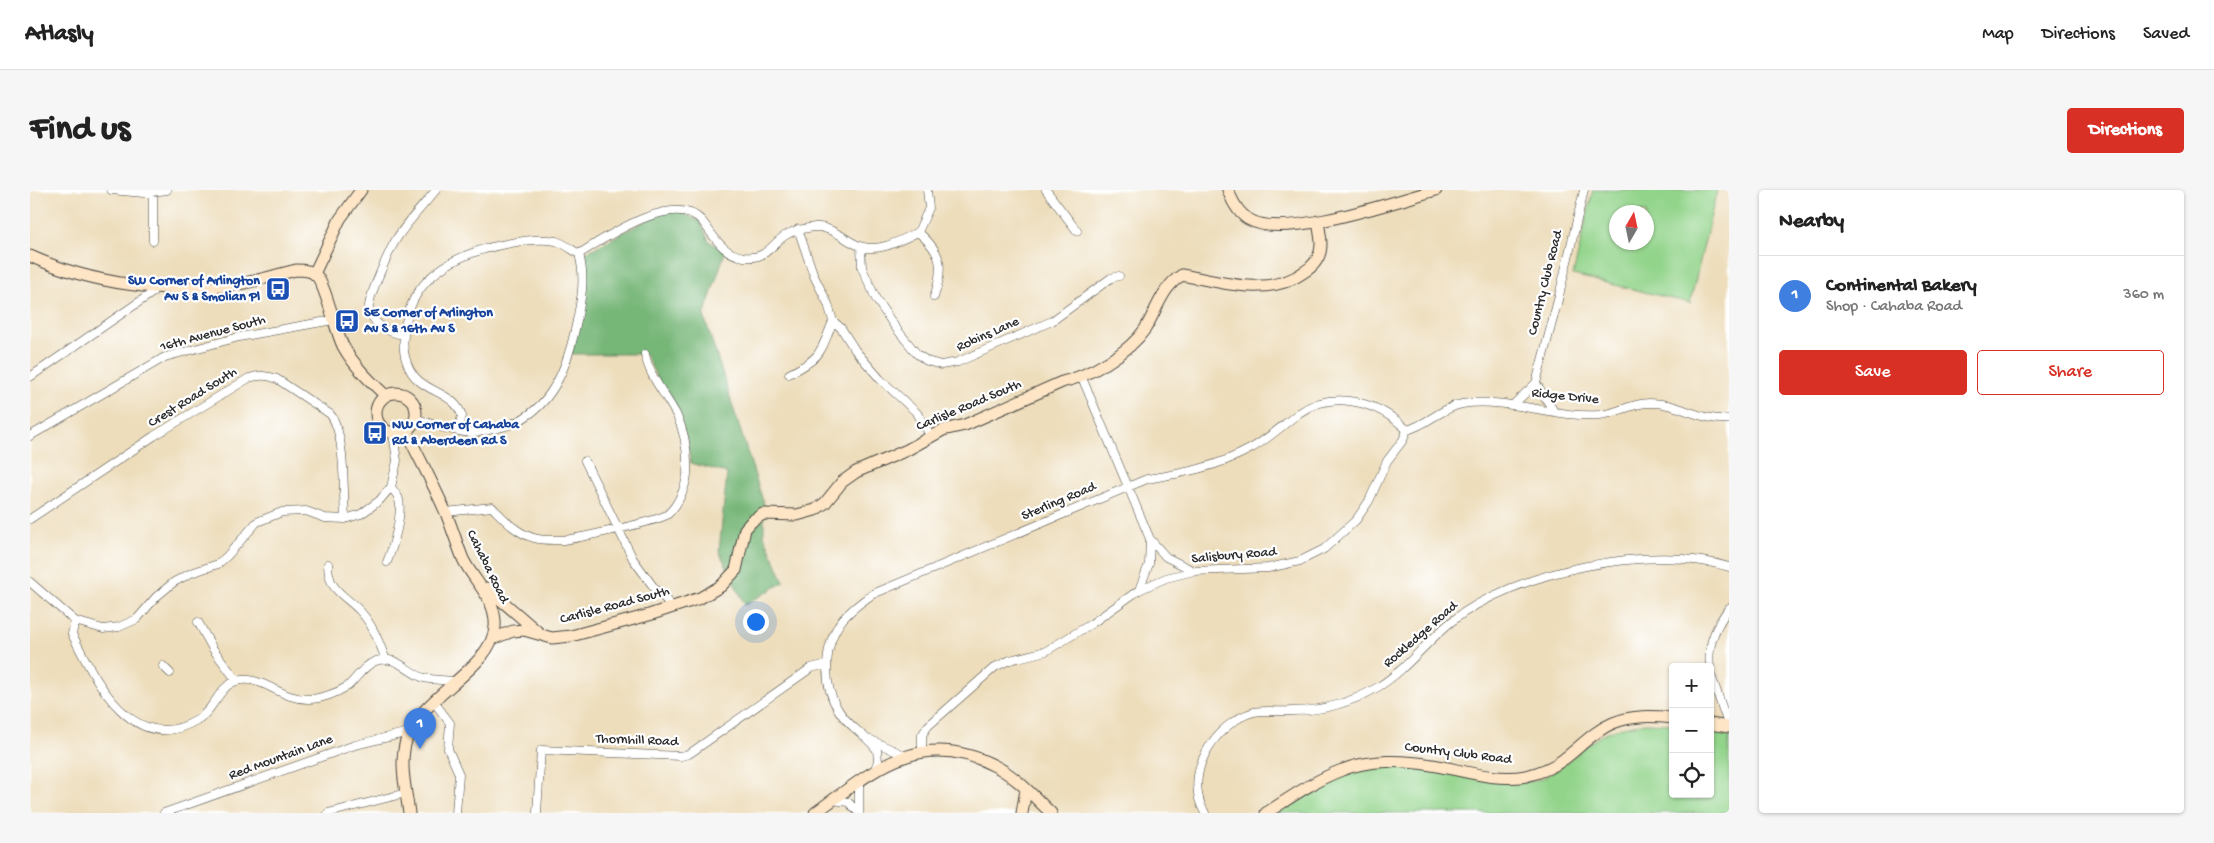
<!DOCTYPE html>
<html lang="en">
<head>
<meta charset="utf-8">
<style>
	body { margin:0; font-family:"Gochi Hand",sans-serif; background:#f6f6f6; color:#222 }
	.controls { position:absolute; right:15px; bottom:15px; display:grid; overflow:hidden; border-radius:5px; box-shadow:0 1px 4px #0004 }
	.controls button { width:45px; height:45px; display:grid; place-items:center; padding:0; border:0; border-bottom:1px solid #e0e0e0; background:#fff; color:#222; font:25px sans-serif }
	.compass { position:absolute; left:1579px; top:15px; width:45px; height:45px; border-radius:50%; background:#fff; box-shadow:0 1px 4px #0004; rotate:9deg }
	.you { position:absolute; left:725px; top:431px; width:18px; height:18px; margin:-12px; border:4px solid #fff; border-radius:50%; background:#1a73e8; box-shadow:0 0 0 8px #1a73e833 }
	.badge { display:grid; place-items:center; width:32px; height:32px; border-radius:50%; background:#d93025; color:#fff; font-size:16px; font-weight:700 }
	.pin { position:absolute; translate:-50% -41px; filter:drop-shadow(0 1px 2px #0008) }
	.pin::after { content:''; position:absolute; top:26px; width:18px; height:15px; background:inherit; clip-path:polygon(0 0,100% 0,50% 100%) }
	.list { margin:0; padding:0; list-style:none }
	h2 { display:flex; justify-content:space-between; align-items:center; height:65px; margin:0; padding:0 20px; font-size:21px }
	h2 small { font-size:16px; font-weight:400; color:#767676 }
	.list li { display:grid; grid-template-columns:32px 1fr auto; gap:15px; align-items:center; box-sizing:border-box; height:80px; padding:0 20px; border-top:1px solid #e0e0e0 }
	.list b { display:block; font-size:19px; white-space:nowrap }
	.list p { margin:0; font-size:16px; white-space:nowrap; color:#767676 }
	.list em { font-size:16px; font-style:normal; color:#767676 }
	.actions { display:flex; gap:10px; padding:15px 20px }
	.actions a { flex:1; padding:11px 0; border:1px solid #d93025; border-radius:5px; text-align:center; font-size:18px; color:#d93025 }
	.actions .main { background:#d93025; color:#fff }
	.icon { flex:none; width:28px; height:28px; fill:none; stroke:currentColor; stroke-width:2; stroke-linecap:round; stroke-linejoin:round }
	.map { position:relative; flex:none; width:1699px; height:623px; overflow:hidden; border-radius:5px }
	header { display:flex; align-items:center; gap:30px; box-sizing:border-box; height:70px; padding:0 25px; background:#fff; border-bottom:1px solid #e0e0e0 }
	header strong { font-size:24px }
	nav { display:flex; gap:28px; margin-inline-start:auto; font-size:18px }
	.intro { display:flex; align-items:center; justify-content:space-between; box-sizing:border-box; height:120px; padding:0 30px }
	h1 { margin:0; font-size:35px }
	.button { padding:12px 22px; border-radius:5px; background:#d93025; color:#fff; font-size:18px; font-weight:700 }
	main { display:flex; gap:30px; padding:0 30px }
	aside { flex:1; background:#fff; border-radius:5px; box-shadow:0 1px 4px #0004 }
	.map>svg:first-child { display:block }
	.green { fill:#93d48b; stroke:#5f805b; fill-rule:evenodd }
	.forest { fill:#76b677; stroke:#507051 }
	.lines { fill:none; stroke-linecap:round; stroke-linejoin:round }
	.street-casing { stroke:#484641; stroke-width:9 }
	.secondary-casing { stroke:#484641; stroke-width:13 }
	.street { stroke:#fff; stroke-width:8 }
	.secondary { stroke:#fde5c5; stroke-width:11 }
	.labels { text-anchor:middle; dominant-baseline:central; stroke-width:4.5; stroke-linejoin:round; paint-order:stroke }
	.transit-label { font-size:14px; font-weight:bold; fill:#164399; stroke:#fff; text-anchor:start }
	.street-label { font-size:14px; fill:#2b2b2b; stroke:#fff }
</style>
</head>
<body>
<header>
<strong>Atlasly</strong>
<nav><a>Map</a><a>Directions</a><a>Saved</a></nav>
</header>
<div class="intro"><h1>Find us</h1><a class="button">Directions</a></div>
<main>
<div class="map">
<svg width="1699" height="623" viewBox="0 0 1699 623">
	<rect width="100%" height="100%" fill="#fff"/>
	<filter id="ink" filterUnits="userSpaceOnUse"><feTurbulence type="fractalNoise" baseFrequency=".02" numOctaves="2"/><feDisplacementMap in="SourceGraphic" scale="10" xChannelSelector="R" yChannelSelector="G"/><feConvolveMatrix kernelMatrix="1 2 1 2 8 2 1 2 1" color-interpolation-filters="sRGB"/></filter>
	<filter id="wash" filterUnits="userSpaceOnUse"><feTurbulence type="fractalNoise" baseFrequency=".0096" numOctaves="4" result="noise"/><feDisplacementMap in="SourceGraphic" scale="20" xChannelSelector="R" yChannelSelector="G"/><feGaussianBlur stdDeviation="1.12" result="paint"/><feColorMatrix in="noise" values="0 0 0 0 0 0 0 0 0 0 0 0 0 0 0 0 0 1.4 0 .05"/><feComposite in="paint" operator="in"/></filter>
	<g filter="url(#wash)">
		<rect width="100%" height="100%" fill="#edddbb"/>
		<!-- green -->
		<path class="green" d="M1563 0H1687L1660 113 1543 85ZM1586 22H1616V52H1586Z
			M1614 533 1643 534V604H1680V538L1699 541V623H1241C1259 612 1281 595 1300 588 1332 576 1366 571 1400 577 1433 583 1464 596 1497 592 1526 588 1545 563 1567 548 1581 538 1598 536 1614 533Z"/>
		<!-- forest -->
		<path class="forest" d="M647 21 670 31 679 51 695 62 674 126 734 314V345L754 392 715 415 689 361 697 283 661 273 656 246 615 164H541L557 93 553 64 630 23Z"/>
	</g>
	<g filter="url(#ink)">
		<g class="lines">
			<defs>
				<path id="street" d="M81 0 114 3 137 0
					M1016 0 1047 41
					M768 39 784 86 798 114 803 131 811 138 825 160 850 189 887 223 901 247
					M888 42C913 63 914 77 904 107
					M123 51V3
					M831 57 832 78 846 109 865 137 887 164 897 171 911 175 928 172 1022 131 1081 88 1089 86
					M549 64C576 47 645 0 672 31 684 46 692 64 714 67 737 70 741 54 756 45 764 40 776 38 785 37 794 36 803 41 810 45 817 49 823 54 830 56 850 63 871 50 888 42L899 18 897 0
					M373 145C358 142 343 135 339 119 337 109 361 57 367 48 378 31 393 16 406 0
					M759 184C791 168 790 164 803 131
					M0 187 122 103 125 97
					M1047 188 1053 190 1120 349 1136 367 1164 381
					M1506 193 1523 220
					M1484 214 1506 193 1529 106 1554 0
					M385 228C403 235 422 241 441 243 448 243 457 240 464 239 517 229 536 184 546 135 551 111 556 89 549 64
					M428 239 432 226C424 199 387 204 377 173 372 160 373 145 376 132 386 81 435 61 481 53 496 50 510 48 526 51 534 53 542 60 549 64
					M0 246 135 167 209 147 303 130
					M555 271 603 369 625 399 642 416
					M416 322 462 317C475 330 486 343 504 348 514 351 524 350 534 350 548 348 630 331 638 324 648 315 656 297 657 284 658 264 655 242 646 224 635 204 619 186 615 164
					M0 329 124 246 219 188C230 185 237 185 247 189L300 224C316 243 313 302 315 329
					M357 372C363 358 374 320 368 307 366 303 363 300 361 297
					M298 374C298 401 314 404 330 421 343 435 349 452 356 470
					M0 392 45 431 73 439 89 437 107 429 126 407 144 392 161 383 188 374 197 366 227 332 252 322 276 321 295 328 315 329 331 324 349 311 361 297 367 271 363 243
					M1109 400 1119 374 1120 349
					M45 431 42 444C65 490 103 568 167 530 185 520 188 496 207 491 232 484 250 510 279 509 291 509 307 503 318 496 327 488 334 475 346 471 366 464 378 483 394 488 404 490 415 490 424 491
					M168 432 183 459 207 491
					M133 476 140 483
					M1680 477C1677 454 1686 436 1699 418
					M1680 482 1699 537
					M404 512 420 533 418 559 429 584 426 623
					M841 550 876 566
					M892 562V545L898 536 965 477 980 470 1016 461 1061 434 1109 400 1136 388 1164 381 1238 378 1270 371 1294 359 1326 330 1339 311 1357 271 1373 250 1377 240C1397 235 1411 218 1432 214 1479 207 1524 228 1569 225 1587 224 1603 212 1621 213 1649 213 1669 231 1699 229
					M845 579 848 571 847 560C836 545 819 537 809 521 792 495 793 454 813 429 822 419 831 412 843 404L1117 289C1154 283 1187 277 1220 259 1237 250 1253 235 1269 223 1304 199 1349 212 1377 240
					M802 610 818 612 829 623
					M134 623 325 555 379 542
					M298 623 376 603
					M507 623 511 560 651 566 659 564 781 478 797 474
					M829 623V591
					M1175 623C1152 585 1184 533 1224 522 1236 520 1251 522 1262 521 1293 521 1321 513 1348 497 1376 480 1396 452 1421 432 1484 381 1622 353 1699 377"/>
				<path id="secondary" d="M1198 0C1202 11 1208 24 1220 30 1254 50 1366 11 1406 0
					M0 66C62 94 135 104 203 95 224 92 245 85 266 80 272 80 280 80 285 84 295 92 305 140 313 156 324 176 340 191 356 206
					M284 84 310 29 331 0
					M346 223a20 20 0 1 1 40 0a20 20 0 1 1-40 0Z
					M376 241C389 268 404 295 416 323 422 338 427 354 433 369 444 392 467 409 465 437 462 479 388 507 376 551 369 574 376 600 379 623
					M457 398 509 443
					M462 449 483 441 494 440 522 448 541 446 619 425 670 408 691 396 706 380 715 339 722 331 733 324 767 325 785 320 795 313 812 292 826 282 877 260 913 240 935 235 1032 192C1059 186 1099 163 1115 139 1127 120 1132 97 1152 85 1191 92 1239 108 1274 82 1284 76 1291 67 1291 54 1291 47 1289 39 1288 31
					M1680 534 1699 537
					M785 623C843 581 890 537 965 576 987 587 1004 607 1021 623
					M992 623 996 600
					M1236 623C1260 608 1285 590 1312 580 1339 569 1374 570 1402 575 1432 580 1465 592 1496 586 1508 583 1524 577 1534 569 1550 557 1564 541 1583 533 1603 525 1622 526 1643 528"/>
			</defs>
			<!-- street casing -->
			<use href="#street" class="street-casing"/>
			<!-- secondary casing -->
			<use href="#secondary" class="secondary-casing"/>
			<!-- street -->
			<use href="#street" class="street"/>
			<!-- secondary -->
			<use href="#secondary" class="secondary"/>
		</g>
	</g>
	<!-- icons -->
	<defs>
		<symbol id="bus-square" viewBox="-11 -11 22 22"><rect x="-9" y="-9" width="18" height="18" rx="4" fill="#1a4fb4" stroke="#fff"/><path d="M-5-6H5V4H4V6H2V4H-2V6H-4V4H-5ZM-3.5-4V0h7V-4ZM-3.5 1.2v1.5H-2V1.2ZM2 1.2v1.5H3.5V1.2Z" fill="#fff"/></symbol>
	</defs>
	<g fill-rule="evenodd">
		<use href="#bus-square" x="234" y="85" width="28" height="28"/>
		<use href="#bus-square" x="303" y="117" width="28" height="28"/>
		<use href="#bus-square" x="331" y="229" width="28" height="28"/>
	</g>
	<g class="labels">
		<!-- transit labels -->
		<g class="transit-label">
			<text x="230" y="91" text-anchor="end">SW Corner of Arlington<tspan x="230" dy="16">Av S &amp; Smolian Pl</tspan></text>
			<text x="334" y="123">SE Corner of Arlington<tspan x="334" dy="16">Av S &amp; 16th Av S</tspan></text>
			<text x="362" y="235">NW Corner of Cahaba<tspan x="362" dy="16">Rd &amp; Aberdeen Rd S</tspan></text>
		</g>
		<!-- street labels -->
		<g class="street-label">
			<text transform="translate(1516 93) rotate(-76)">Country Club Road</text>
			<text transform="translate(183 144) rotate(-15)">16th Avenue South</text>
			<text transform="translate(958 145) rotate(-24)">Robins Lane</text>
			<text transform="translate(1535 207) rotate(6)">Ridge Drive</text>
			<text transform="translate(163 208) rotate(-32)">Crest Road South</text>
			<text transform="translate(939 216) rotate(-23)">Carlisle Road South</text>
			<text transform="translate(1029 312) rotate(-23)">Sterling Road</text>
			<text transform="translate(1204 366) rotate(-5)">Salisbury Road</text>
			<text transform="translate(457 377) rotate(64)">Cahaba Road</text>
			<text transform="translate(585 416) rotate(-15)">Carlisle Road South</text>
			<text transform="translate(1391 445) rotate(-41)">Rockledge Road</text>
			<text transform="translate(607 551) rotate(2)">Thornhill Road</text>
			<text transform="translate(1428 564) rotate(7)">Country Club Road</text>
			<text transform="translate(251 568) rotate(-20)">Red Mountain Lane</text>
		</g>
	</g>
</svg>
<div class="controls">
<button>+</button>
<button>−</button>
<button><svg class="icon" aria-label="locate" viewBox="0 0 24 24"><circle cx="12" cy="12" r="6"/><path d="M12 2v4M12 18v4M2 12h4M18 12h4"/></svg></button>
</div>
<svg class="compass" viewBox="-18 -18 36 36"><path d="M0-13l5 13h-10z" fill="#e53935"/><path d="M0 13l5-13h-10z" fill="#767676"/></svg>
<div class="you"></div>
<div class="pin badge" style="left:390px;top:559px;background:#3f7fe0">1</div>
</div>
<aside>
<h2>Nearby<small></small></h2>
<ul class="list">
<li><span class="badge" style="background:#3f7fe0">1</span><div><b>Continental Bakery</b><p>Shop · Cahaba Road</p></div><em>360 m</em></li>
</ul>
<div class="actions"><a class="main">Save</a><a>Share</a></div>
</aside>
</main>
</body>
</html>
